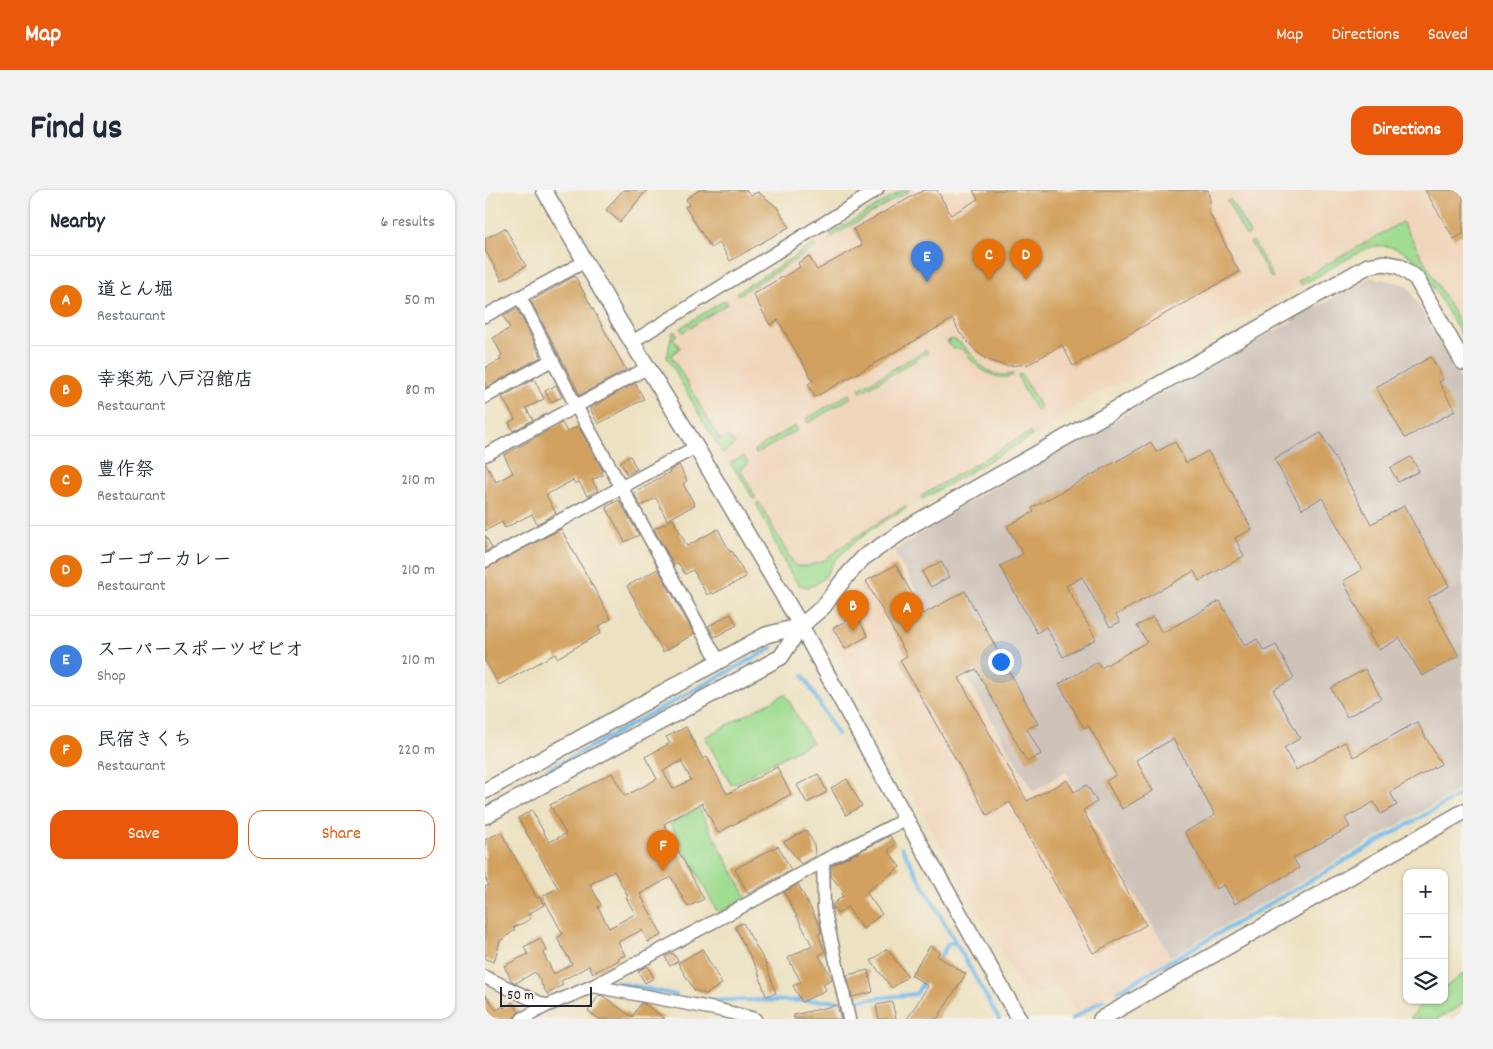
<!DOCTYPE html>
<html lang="en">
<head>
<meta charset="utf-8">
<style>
	body { margin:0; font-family:Dekko,"Klee One",sans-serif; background:#f2f2f3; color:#1f2937 }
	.controls { position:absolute; right:15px; bottom:15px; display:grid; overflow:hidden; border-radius:10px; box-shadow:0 1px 4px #0004 }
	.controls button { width:45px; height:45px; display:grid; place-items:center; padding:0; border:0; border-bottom:1px solid #e0e1e3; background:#fff; color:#1f2937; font:25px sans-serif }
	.scale { position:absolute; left:15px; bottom:12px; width:92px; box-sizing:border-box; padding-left:5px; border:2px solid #22223b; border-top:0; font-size:14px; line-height:18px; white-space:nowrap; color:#22223b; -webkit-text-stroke:4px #f7f3e8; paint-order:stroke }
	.you { position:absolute; left:515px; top:471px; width:18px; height:18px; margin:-12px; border:4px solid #fff; border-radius:50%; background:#1a73e8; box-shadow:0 0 0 8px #1a73e833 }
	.badge { display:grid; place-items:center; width:32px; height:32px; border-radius:50%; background:#ea580c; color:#fff; font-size:16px; font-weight:700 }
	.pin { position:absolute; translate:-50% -41px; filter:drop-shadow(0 1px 2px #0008) }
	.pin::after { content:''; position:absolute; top:26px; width:18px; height:15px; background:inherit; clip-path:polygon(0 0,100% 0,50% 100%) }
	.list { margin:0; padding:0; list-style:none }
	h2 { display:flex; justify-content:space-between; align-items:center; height:65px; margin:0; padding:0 20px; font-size:21px }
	h2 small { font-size:16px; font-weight:400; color:#747a83 }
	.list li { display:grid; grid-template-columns:32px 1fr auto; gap:15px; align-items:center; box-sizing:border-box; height:90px; padding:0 20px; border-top:1px solid #e0e1e3 }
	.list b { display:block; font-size:19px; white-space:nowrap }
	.list p { margin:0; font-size:16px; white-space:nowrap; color:#747a83 }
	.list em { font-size:16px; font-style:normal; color:#747a83 }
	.actions { display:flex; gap:10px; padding:15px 20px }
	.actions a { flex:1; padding:11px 0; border:1px solid #ea580c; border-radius:15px; text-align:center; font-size:18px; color:#ea580c }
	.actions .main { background:#ea580c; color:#fff }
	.icon { flex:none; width:28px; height:28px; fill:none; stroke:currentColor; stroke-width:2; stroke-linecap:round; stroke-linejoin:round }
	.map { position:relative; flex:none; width:978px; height:829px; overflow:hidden; border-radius:15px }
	header { display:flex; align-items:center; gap:30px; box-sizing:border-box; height:70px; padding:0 25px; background:#ea580c; color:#fff }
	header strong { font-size:24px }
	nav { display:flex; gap:28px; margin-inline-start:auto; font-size:18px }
	.intro { display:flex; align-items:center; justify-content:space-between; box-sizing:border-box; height:120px; padding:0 30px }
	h1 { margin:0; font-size:35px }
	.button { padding:12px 22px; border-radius:15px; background:#ea580c; color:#fff; font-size:18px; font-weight:700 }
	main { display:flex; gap:30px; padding:0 30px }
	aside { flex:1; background:#fff; border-radius:15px; box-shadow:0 1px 4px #0004 }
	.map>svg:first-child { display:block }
	.built { fill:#f0d6bc }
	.industrial { fill:#cec2b9 }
	.green { fill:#a0dd92; stroke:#618066 }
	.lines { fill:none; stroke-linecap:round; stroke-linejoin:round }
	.stream { stroke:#74baeb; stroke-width:4 }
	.building { fill:#d2a15f; fill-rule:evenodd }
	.minor-casing { stroke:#87827e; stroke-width:15 }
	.tertiary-casing { stroke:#87827e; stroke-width:18 }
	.minor { stroke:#fff; stroke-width:12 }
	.tertiary { stroke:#fff; stroke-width:15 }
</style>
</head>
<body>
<header>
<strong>Map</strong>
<nav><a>Map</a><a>Directions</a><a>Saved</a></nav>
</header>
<div class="intro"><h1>Find us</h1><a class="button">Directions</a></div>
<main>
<aside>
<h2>Nearby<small>6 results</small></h2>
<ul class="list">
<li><span class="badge" style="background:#e8710a">A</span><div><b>道とん堀</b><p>Restaurant</p></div><em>50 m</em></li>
<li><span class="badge" style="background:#e8710a">B</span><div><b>幸楽苑 八戸沼館店</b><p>Restaurant</p></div><em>80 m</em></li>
<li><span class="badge" style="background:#e8710a">C</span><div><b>豊作祭</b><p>Restaurant</p></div><em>210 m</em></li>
<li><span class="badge" style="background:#e8710a">D</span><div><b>ゴーゴーカレー</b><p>Restaurant</p></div><em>210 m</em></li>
<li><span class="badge" style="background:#3f7fe0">E</span><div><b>スーパースポーツゼビオ</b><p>Shop</p></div><em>210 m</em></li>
<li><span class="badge" style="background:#e8710a">F</span><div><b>民宿きくち</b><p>Restaurant</p></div><em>220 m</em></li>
</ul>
<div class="actions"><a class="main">Save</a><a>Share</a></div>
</aside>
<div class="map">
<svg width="978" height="829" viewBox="0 0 978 829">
	<rect width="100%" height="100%" fill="#f7f3e8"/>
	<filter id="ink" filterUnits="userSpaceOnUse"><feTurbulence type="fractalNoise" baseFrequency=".02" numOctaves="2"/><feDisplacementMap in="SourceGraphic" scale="10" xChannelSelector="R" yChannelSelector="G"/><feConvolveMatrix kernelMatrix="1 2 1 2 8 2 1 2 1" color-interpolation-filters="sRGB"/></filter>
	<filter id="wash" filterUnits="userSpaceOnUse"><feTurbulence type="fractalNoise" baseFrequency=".0096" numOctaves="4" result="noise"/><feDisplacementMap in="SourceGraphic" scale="20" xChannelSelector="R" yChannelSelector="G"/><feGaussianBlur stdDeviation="1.12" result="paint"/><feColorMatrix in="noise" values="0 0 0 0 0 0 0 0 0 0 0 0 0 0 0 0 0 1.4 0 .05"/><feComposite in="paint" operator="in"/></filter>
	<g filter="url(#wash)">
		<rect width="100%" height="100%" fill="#ece1c1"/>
		<!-- built -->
		<path class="built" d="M418 0H978V148L938 79 931 71 917 61 908 57H888L880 59 659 183 618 200 593 214 563 237 396 333 366 355 349 371 340 387 330 395 322 397 314 395 306 385 294 363 275 321 258 291 231 253 182 167 187 143 329 54Z
			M408 365 547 604 581 584 685 769 592 823 573 792 544 810 444 635 421 593 396 539 344 446 343 441 346 435 361 411 378 390Z"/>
		<!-- industrial -->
		<path class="industrial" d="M886 87 922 95 978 193V598L685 767 581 582 548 602 409 362 476 316Z"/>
		<!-- green -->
		<path class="green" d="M418 0H425L347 47 345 44Z
			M745 9 765 44 761 46 742 11Z
			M917 32 978 139V148L938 79C924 61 902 50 880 59 872 63 864 68 856 72 843 80 829 88 816 95L813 91Z
			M768 51 788 87 786 88 765 52Z
			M329 54 331 57 253 105 251 103Z
			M240 110 242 114 198 142 195 138Z
			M190 141 192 145 188 148 195 158 186 165 235 250 243 246 250 254 238 263 222 238 182 167 187 143Z
			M468 149C492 160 493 190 528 184V185C516 192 497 182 488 172 485 169 482 163 478 160 474 157 471 158 467 159L462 151Z
			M441 160 443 163 376 202 374 199Z
			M534 184 537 185 556 218 552 221C545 209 537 198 533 185Z
			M364 204 367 207 323 233 321 229Z
			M310 236 312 240 271 264 269 260Z
			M545 242 547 246 438 309 436 306Z
			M259 266 263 274 255 279 271 308 268 309 258 291 245 273Z
			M274 312 309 375 312 376H322L340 370 363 352 420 316 422 318 396 333 366 355 349 371 340 387 330 395 322 397 314 395C294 370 287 341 271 314Z
			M300 504 327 552 246 595 220 547Z
			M214 618 262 708 233 723 185 633Z
			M978 784V814L952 829H925C938 812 937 810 959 810V798Z"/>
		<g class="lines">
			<!-- stream -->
			<path class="stream" d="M318 485 352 544
				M0 614 287 458
				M417 658 514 829
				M452 772 464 753H471
				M130 792 191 805
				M633 801 978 603
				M210 809 221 810 352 811
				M365 811 431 804 440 790
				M587 829 618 810"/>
		</g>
		<g id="blocks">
			<!-- building -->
			<path class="building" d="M138 0H162L135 32 121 20Z
				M214 0H261L266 5 273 2 292 17 304 37 245 71 234 52 226 58 200 17 204 15 201 9Z
				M439 0H452L466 25 493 9 488 0H723L725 11 724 22 754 82 588 176 577 155 544 174 522 176 511 173 501 169 492 162 474 142 468 129 330 207 323 194 328 191 293 130 285 135 268 104 315 77 313 73 324 66 332 80 377 55 368 39Z
				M940 0H978V44L969 49Z
				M20 38 41 76 17 90 0 60V49Z
				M90 86 141 180 95 205 46 111Z
				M32 118 56 167 0 198V178L16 170 14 167 17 165 8 148 25 138 18 126Z
				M946 167 958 190 954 192 970 221 920 248 891 197Z
				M49 189 59 209 41 218 48 230 28 241 24 233 30 229 17 207Z
				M150 193 159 209 113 234 105 218Z
				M71 195 77 207 66 212 60 201Z
				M77 233 82 242 93 236 118 281 116 282 118 285 107 290 113 300 102 306 94 292 90 294 88 290 61 305 71 323 52 334 47 324 20 338 17 332 0 341V273L11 292 28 283 19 265Z
				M836 243 886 334 919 316 964 396 942 409 974 466 937 486 915 448 894 460 884 444 886 443 858 391 877 380 837 308 817 319 789 269Z
				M666 252 671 262 690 252 701 273 723 261 767 339 750 348 759 366 714 391 709 381 631 425 635 432 625 437 597 387 581 396 611 449 578 467 561 437 552 443 515 376 538 364 522 336 549 322 547 318Z
				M145 266 152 279 142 284 135 272Z
				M926 267 934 281 913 292 905 278Z
				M194 275 202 291 198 294 210 315 182 330 171 308 156 316 149 303 167 293V292L185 282 184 281Z
				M134 310 154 345 140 352 121 317Z
				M188 329 202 356 233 339 245 362 247 361 261 387 228 404 227 402 222 405 208 380 200 384 193 373 189 375 169 339Z
				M76 339 126 429 113 437 116 443 72 468 70 464 14 495 0 471V379Z
				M0 345 7 358 0 362Z
				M456 371 464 387 446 397 437 382Z
				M411 375 438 424 480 401 553 534 542 539 556 564 542 572 491 479 474 488 542 611 582 590 589 602 602 595 612 612 598 620 661 735 608 763 525 612 502 625 415 470 422 466 381 391Z
				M173 379 209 444 178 462 142 396Z
				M735 411 760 456 772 449 779 461 791 455 809 488 788 500 815 548 799 558 811 580 860 552 869 567 932 532 956 574 905 602 912 615 896 624 889 612 860 628 865 637 808 668 814 678 750 714 739 695 732 699 700 642 730 625 688 549 651 570 668 601 637 619 621 591 631 585 604 536 599 538 574 494 613 472 616 478 662 452 652 436 668 427 677 443Z
				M246 424 252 435 230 447 223 436Z
				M371 425 383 446 360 459 348 438Z
				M880 479 896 508 862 527 846 498Z
				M201 537 218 569 222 567 242 604 292 577 306 604 233 643 217 613 179 634 219 709 203 717 186 687 155 704 177 745 163 752 157 740 133 752 140 765 133 768 134 770 108 783 104 776 76 791 78 795 62 804 50 782 31 793 27 791 19 776 43 764 39 757 55 748 62 761 58 763 69 784 87 774 72 748 78 744 57 706 73 698 33 628 47 620 64 652 81 644 65 615 127 583 140 606 172 589 160 567 185 553 181 547ZM196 571 206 590 188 599 178 581ZM129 681 143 706 141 707 150 724 124 738 113 717 116 715 105 694Z
				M333 584 342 602 322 613 312 595Z
				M362 589 377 616 361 625 346 598Z
				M321 640 329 654 330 666 316 674 299 652Z
				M16 642 52 708 54 706 59 715 43 724 46 729 28 738 30 740 15 751 9 772 0 769V697L4 695 0 688V650Z
				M405 646 411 654 403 660 415 677 381 702 397 724 378 739 362 717 353 724 347 716V715L358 706 357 704 359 702 346 686V676Z
				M293 656 306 680 263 704 250 679Z
				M313 694 335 736 336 743 333 744 340 762 334 765 347 789 338 794 341 800 317 812 308 796 316 792 303 768 327 755 299 702Z
				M258 733 281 774 291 803 281 806 273 781 250 737Z
				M445 756 454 762 452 766 481 784 452 829H422L443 796 426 785Z
				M217 759 237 794 221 804 209 800 193 773Z
				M402 759 423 786 407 798 386 771Z
				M188 763 193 771 185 776 180 767Z
				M162 776 169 788 160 793 153 781Z
				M383 780 388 802 367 807 362 785Z
				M0 804 11 820 18 816 19 818 27 812 34 822 27 829H0Z
				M114 805 118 806 147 827 156 813 160 814 180 829H114L103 821Z
				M407 812 411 829H394L391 815Z
				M352 815 356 829H309V825Z"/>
		</g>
	</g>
	<g filter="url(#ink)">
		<use href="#blocks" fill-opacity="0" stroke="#87827e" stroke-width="1"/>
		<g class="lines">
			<defs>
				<path id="minor" d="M35 107 91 216 234 472
					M0 126 99 72
					M147 152 392 0
					M0 207 67 170
					M0 265 162 178
					M0 371 211 257
					M338 671 339 718 364 829
					M0 787 61 816
					M108 796 235 820 270 829
					M37 829 61 816 108 796 275 707 338 671 421 629"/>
				<path id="tertiary" d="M59 0 133 129 211 257 316 436 421 629 534 829
					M0 601 281 445 316 436
					M0 626 296 467 316 436 339 416 359 389 378 368 427 335 456 318 883 76 899 73 914 76 931 88 978 172
					M616 829 978 622"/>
			</defs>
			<!-- minor casing -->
			<use href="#minor" class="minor-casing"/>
			<!-- tertiary casing -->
			<use href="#tertiary" class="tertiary-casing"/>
			<!-- minor -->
			<use href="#minor" class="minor"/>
			<!-- tertiary -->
			<use href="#tertiary" class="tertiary"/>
		</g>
	</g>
</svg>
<div class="controls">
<button>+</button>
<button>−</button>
<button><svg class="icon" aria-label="layers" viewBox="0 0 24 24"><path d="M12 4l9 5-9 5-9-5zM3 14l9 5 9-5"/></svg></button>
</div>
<div class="scale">50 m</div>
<div class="you"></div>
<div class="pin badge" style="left:422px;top:443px;background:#e8710a">A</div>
<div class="pin badge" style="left:368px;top:441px;background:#e8710a">B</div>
<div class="pin badge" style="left:504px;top:90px;background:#e8710a">C</div>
<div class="pin badge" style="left:541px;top:90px;background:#e8710a">D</div>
<div class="pin badge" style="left:442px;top:92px;background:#3f7fe0">E</div>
<div class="pin badge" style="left:178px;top:681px;background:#e8710a">F</div>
</div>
</main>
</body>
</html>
